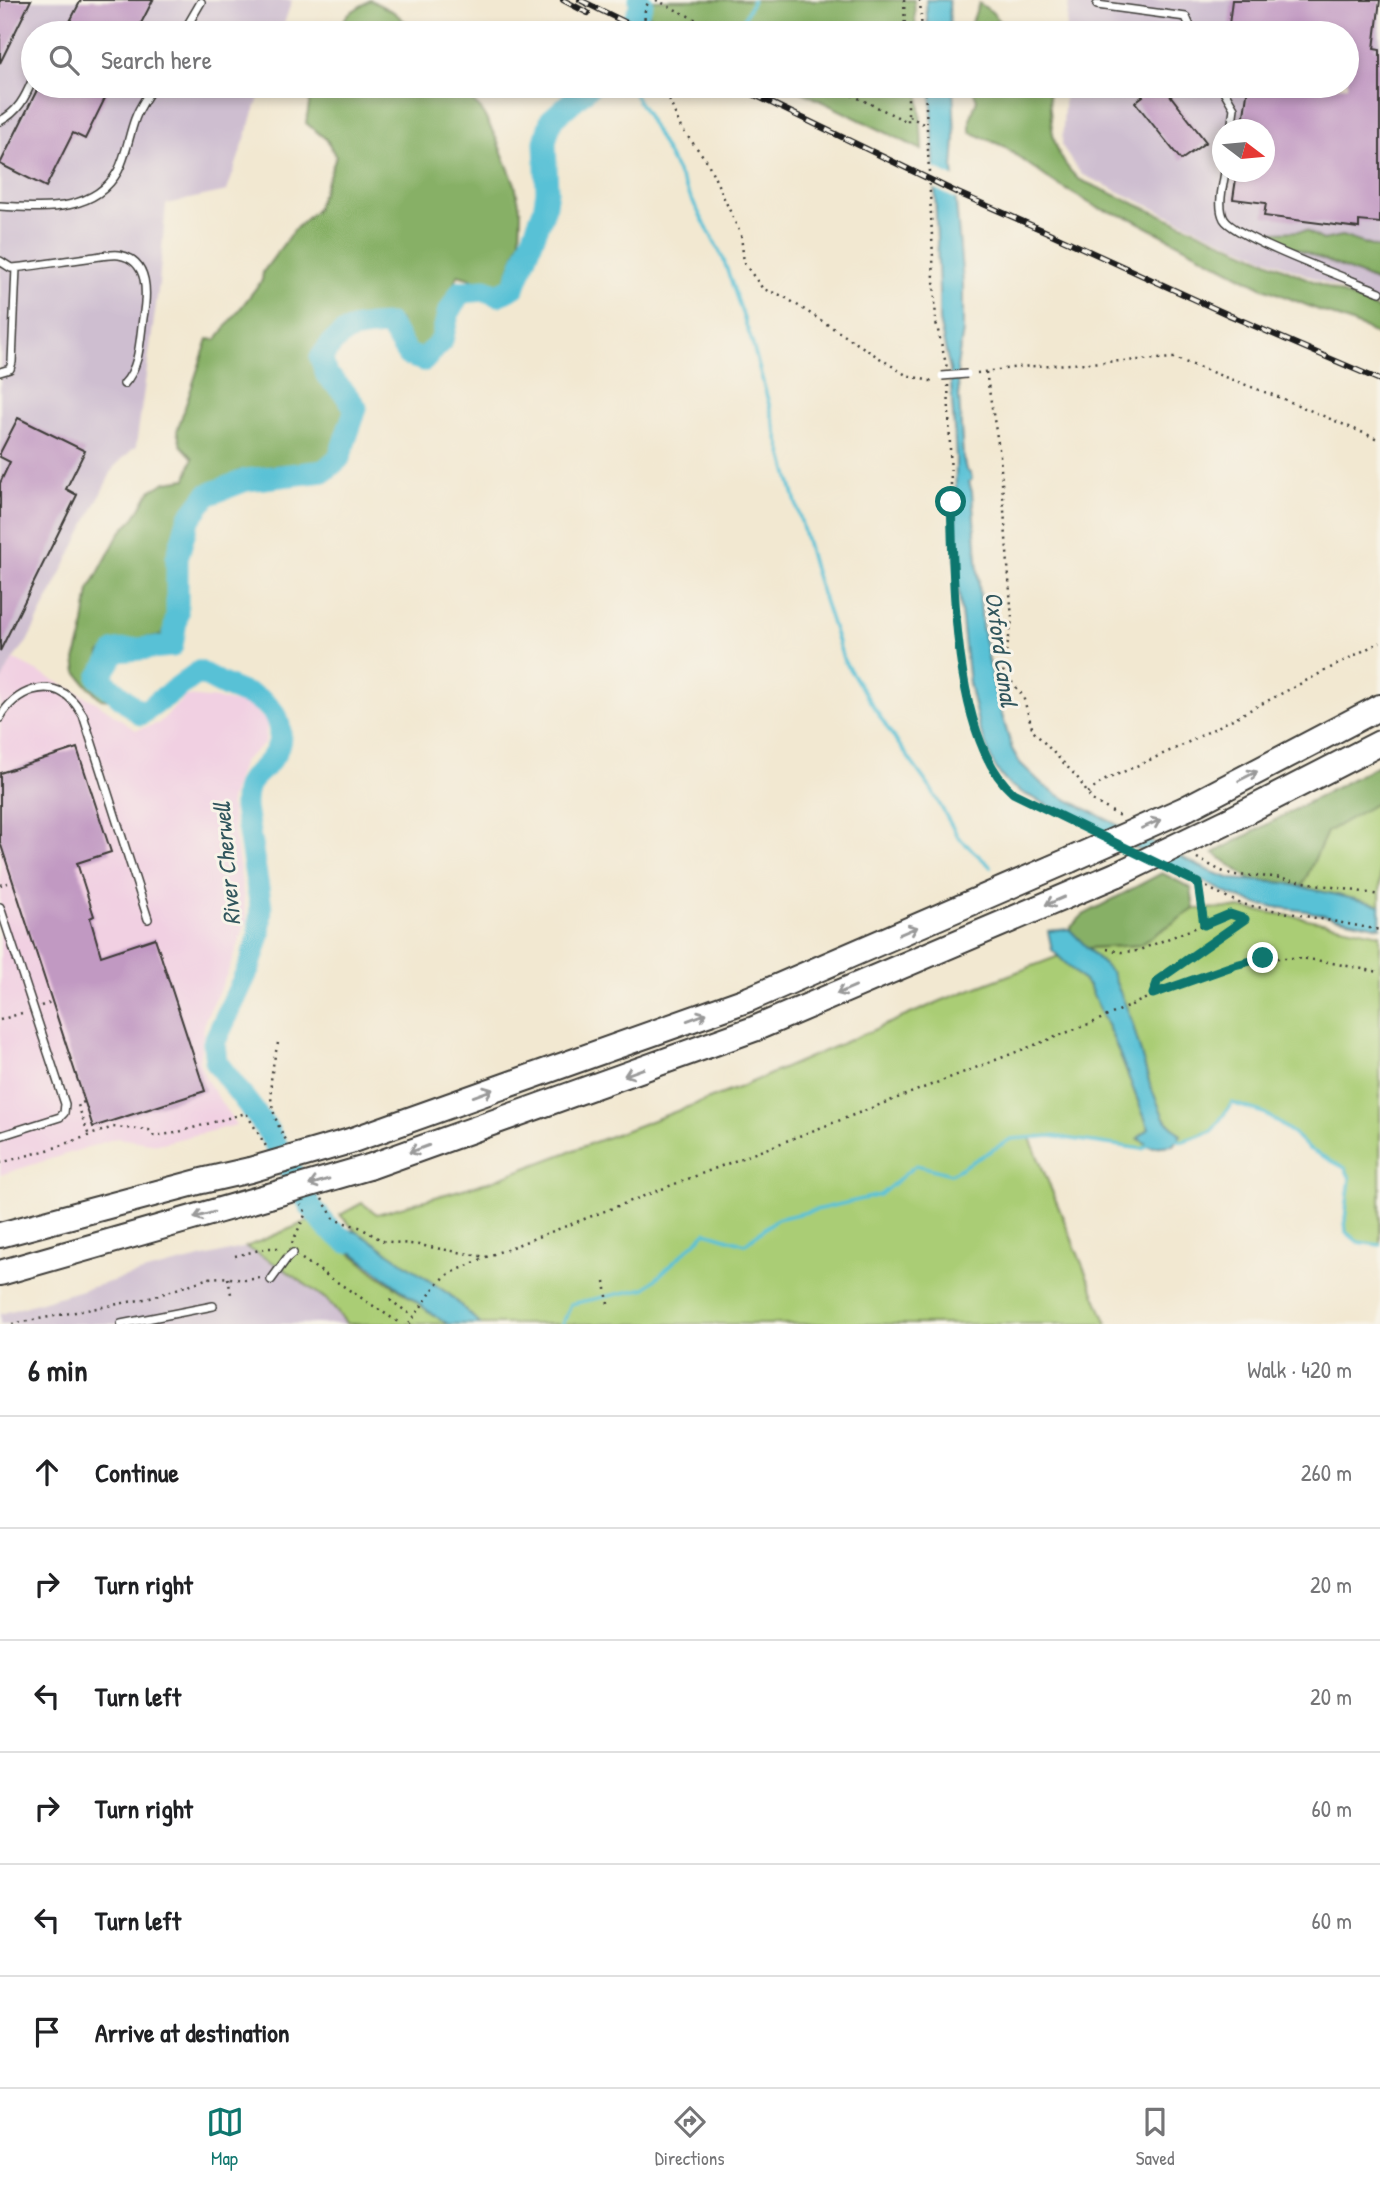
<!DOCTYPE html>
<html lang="en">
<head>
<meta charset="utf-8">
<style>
	body { margin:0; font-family:"Patrick Hand",sans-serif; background:#f6f6f6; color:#202124 }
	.compass { position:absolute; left:1212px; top:119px; width:63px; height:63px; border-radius:50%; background:#fff; box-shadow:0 4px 10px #0003; rotate:106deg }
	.stop { position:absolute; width:21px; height:21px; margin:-16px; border:5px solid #0f766e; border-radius:50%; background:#fff }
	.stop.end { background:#0f766e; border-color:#fff; box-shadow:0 2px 7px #0008 }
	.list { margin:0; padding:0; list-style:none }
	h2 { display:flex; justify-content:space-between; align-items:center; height:91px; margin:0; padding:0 28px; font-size:30px }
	h2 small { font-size:23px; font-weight:400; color:#757577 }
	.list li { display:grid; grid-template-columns:46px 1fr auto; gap:21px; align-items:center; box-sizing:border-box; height:112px; padding:0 28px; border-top:2px solid #e0e0e0 }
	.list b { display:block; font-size:26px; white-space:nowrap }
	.list em { font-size:23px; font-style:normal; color:#757577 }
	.icon { flex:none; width:38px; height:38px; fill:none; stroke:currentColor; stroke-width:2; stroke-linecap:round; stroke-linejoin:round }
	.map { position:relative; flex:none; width:1380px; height:1324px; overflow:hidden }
	.search { position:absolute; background:#fff; box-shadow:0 4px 10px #0003; left:21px; right:21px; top:21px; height:77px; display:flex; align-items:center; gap:18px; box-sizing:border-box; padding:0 24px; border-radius:38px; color:#757577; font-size:26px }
	.sheet { height:763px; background:#fff }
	nav { display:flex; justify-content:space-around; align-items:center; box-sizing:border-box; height:98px; border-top:2px solid #e0e0e0; background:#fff; font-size:19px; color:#757577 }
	nav a { display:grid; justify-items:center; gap:4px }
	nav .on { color:#0f766e }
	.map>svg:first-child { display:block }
	.built { fill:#f1d0e2 }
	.industrial { fill:#cebed0; fill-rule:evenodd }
	.green { fill:#aacd75; stroke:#637448; stroke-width:2 }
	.forest { fill:#87b066; stroke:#526641; stroke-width:2 }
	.water { fill:#59c1d6; stroke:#3a6e79; stroke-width:2 }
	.pier { fill:#f2e8d1 }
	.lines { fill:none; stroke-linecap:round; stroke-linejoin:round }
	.stream { stroke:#59c1d6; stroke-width:3.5 }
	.river { stroke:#59c1d6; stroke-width:23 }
	.building { fill:#c199c2 }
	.service-casing { stroke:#3c3b37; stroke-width:10 }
	.motorway-casing { stroke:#3c3b37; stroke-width:28 }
	.path { stroke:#3c3b37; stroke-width:2.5; stroke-dasharray:2 5; stroke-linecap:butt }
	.service { stroke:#fff; stroke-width:7 }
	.motorway { stroke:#fff; stroke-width:24 }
	.rail-casing { stroke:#1c1c1c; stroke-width:6 }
	.rail { stroke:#f7f3e8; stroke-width:3.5; stroke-dasharray:10; stroke-linecap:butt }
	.service-bridge-casing { stroke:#3c3b37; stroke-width:10; stroke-linecap:butt }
	.motorway-bridge-casing { stroke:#3c3b37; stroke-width:28; stroke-linecap:butt }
	.service-bridge { stroke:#fff; stroke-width:7 }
	.motorway-bridge { stroke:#fff; stroke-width:24 }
	.oneway { stroke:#999 }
	.route { stroke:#0f766e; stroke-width:9 }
	.labels { text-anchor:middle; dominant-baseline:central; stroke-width:6; stroke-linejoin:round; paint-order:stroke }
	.water-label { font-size:24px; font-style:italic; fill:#31565d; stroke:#f7f3e8 }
</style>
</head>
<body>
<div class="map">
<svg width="1380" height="1324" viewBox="0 0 1380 1324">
	<rect width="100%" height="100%" fill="#f7f3e8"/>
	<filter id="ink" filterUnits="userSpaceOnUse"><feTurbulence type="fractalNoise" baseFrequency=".0143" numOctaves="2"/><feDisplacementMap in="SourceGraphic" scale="14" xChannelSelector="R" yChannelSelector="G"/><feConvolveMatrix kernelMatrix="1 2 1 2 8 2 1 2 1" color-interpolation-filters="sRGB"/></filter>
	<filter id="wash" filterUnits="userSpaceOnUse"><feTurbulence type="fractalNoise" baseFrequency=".00686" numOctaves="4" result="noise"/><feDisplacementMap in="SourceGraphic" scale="28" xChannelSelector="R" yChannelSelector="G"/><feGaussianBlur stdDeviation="1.57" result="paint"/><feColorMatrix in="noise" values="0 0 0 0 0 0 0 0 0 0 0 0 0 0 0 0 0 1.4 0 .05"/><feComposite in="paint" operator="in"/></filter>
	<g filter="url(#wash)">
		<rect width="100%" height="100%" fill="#f2e8d1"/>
		<!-- built -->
		<path class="built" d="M13 659 96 702 136 730 159 723 186 696 218 699 250 706 267 722 265 743 243 761 230 801 247 920 228 972 205 1020 199 1062 206 1079 236 1125 158 1144 117 1138 0 1175V683Z"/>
		<!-- industrial -->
		<path class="industrial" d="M0 0H292L281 33H33V86H263L227 191 166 204 159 284 136 446 114 467 27 642 13 659 0 684Z
			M1069 0H1380V306L1201 230 1081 174 1062 146 1065 86H1347V33H1066ZM1222 130H1264V172H1222Z
			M246 1247 281 1267 327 1300 347 1324H0V1314L150 1270Z"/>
		<!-- green -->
		<path class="green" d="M1380 764V905L1285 883 1251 880 1214 853Z
			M1239 908 1298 917 1380 934V1245L1358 1242 1346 1232 1345 1219 1350 1178 1345 1168 1309 1149 1293 1133 1264 1113 1232 1103 1212 1131 1183 1141 1177 1140 1181 1135 1164 1118 1087 948 1139 945 1194 909Z
			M1059 956 1089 986 1114 1040 1149 1129 1139 1139 1148 1145 1142 1149 1051 1136 1030 1138 1107 1324H480L450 1295 357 1232 340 1215 362 1203 377 1214 494 1180 738 1088 943 1000Z
			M311 1220 375 1273 448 1324H347L327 1300 281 1267 246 1247Z"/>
		<!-- forest -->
		<path class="forest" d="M370 0 394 12 418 33H335L348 14Z
			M646 0H914L916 33H683L650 17Z
			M979 3 992 12 1008 33H968Z
			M312 86H457L481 109 496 138 515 184 521 213 520 241 504 284 481 282 458 275 441 315 437 339 429 346 411 350 406 341 400 320C377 315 319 328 319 358 319 377 338 395 350 409L348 423 340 433 329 454 315 466 282 465 239 471 205 493 179 525 173 549 168 584 170 598 169 616 162 635 117 643 100 653 96 682 112 700 101 699 85 683 77 672 75 660 82 637 89 590 119 534 135 517 150 491 166 482 186 479 193 458 181 445 177 431 208 339 216 340 262 280 263 272 294 230 316 210 336 157 327 140 306 123Z
			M790 86H919L922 150Z
			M971 86H1048C1052 124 1048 150 1078 179L1380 310V337L1364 328 1261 287 1130 218 1098 208 1053 182 1003 146 970 132V120L977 99Z
			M1306 231 1323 240 1342 236 1380 249V283L1278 241 1274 232Z
			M1380 764V801L1327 832 1302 887 1285 883 1251 880 1214 853Z
			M1162 873 1191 888 1194 909 1139 945 1087 948 1069 929 1083 915Z"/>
		<!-- water -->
		<path class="water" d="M926 0H949L950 33H928Z
			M931 86H953L955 139 953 168 963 283V331L957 366 963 457 966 470 970 473 972 479 969 482 972 492 982 626 994 687 1012 749 1020 763 1043 785 1058 795 1209 871 1231 879 1285 883 1380 905V927L1306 911 1260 905 1231 895 1025 794 1008 784 1001 776 993 763 979 727 969 683 955 558 956 457 950 370 939 321V291Z
			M1069 929 1112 973 1131 1018 1150 1085 1164 1118 1181 1135 1173 1145 1151 1147 1138 1138 1149 1129 1114 1040 1089 986 1052 950 1048 931Z
			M311 1220 357 1232 375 1243 450 1295 480 1324H448L432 1314Z"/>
		<!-- pier -->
		<path class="pier" d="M930 166 957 179 958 200 931 187Z"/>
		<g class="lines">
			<!-- stream -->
			<path class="stream" d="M737 33 753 0
				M629 86 645 112 723 258 752 342 814 569 844 661 890 732 931 789 958 837 991 867
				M1175 1139 1183 1141 1212 1131 1232 1103 1264 1113 1293 1133 1309 1149 1345 1168 1350 1178 1345 1219 1346 1232 1358 1242 1380 1245
				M563 1324 571 1304 646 1288 706 1232 745 1244 777 1219 880 1195 916 1165 951 1174 1011 1139 1051 1136 1142 1149 1149 1144"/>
			<!-- river -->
			<path class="river" d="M628 33 642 3 640 0
				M347 1242 328 1228 312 1208 265 1126 216 1062 214 1043 249 968 259 935 261 907 245 808C244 775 256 780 272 758 287 737 280 711 258 699 252 695 244 694 238 691 224 686 211 678 199 672L141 714 99 678 116 651 172 646 177 614V558L188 520 207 495 246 480 324 471 339 458 356 408 344 392 327 375 321 358C342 326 354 327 389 325L408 355 424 360 442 340 448 314 461 292 485 290 498 295 514 287 544 210 547 191 545 142 551 120 590 86"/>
		</g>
		<g id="blocks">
			<!-- building -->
			<path class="building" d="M0 0H31L0 63Z
				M81 0H153L136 33H64Z
				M1232 0H1380L1374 49 1380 50V223L1359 221V228L1264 216 1266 203 1233 199 1237 172H1264V130H1242L1248 86H1347V33H1228Z
				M39 86H111L85 139 73 133 46 187 0 164Z
				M1135 86H1163L1206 142 1181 160 1135 102 1143 96Z
				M18 418 85 451 66 489 77 495 0 651V483L10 462 0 457V453Z
				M77 748 111 852 77 863 94 916 90 918 101 956 155 938 205 1091 93 1127 0 842V773Z"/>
		</g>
	</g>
	<g filter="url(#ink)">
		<use href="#blocks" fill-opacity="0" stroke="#3c3b37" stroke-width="2"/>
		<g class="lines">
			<defs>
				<path id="service" d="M1097 5 1186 17 1193 33
					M183 33 201 2
					M1221 86 1234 108 1231 130
					M0 121C18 112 25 98 33 79
					M1225 172C1223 186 1217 206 1224 219 1235 238 1354 281 1380 292
					M0 206C41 208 94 214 118 171 126 156 129 135 135 119 139 107 147 97 153 86
					M0 261 11 268C36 266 62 261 87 258 97 257 109 254 119 255 150 260 147 295 143 318 140 339 140 367 124 384
					M0 372 10 369 12 362 16 268
					M0 718C14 691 50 676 73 701 77 705 80 711 83 715L148 919
					M0 907 65 1104 64 1113 60 1117 0 1136
					M271 1280 287 1258 293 1253
					M121 1324 213 1306"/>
				<path id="motorway" d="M1187 808 1380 707
					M1232 819 1380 743
					M350 1141 749 999 1070 860
					M369 1167 754 1029 1118 874
					M0 1235 202 1181 250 1170
					M0 1273 269 1196"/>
			</defs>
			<!-- service casing -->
			<use href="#service" class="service-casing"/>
			<!-- motorway casing -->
			<use href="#motorway" class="motorway-casing"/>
			<!-- path -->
			<path class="path" d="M656 0 723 33
				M904 0 905 33
				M920 0 922 33
				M644 33 645 8 650 0
				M654 86 668 97 681 128 707 161 741 235 744 263 763 289 783 296 906 375 930 381 933 379
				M833 86 908 122V86
				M925 86 936 322 947 368
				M909 116 927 126
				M986 372 1000 455 1012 620 1003 671 1023 696 1033 731 1077 777 1092 800 1123 818
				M977 373 1018 367 1174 358 1286 400 1380 440
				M948 385C951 460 951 535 957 609 961 658 965 710 987 755 991 764 995 775 1002 783 1016 799 1069 820 1091 831
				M1088 793 1103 781 1183 745 1380 642
				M1197 858 1221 871 1234 875 1275 877 1380 895
				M1169 869 1241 904 1380 930
				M1198 883 1204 925
				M0 885 8 883
				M1107 949 1121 952 1137 951 1230 914 1245 919 1158 980 1153 994
				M41 1006 51 1002
				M0 1020 25 1012
				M278 1043C269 1080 265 1105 286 1140
				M84 1102 78 1105 89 1136
				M0 1163 51 1149 113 1127 149 1130 154 1136 175 1133 246 1113 267 1148
				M322 1199 335 1220 359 1227 383 1241 419 1245 486 1257
				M292 1243 306 1213 301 1205
				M235 1256 268 1248H281
				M302 1259 401 1324
				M228 1278 231 1294
				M605 1281 608 1304
				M390 1300 414 1317
				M12 1324 150 1298 209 1278 222 1277 245 1280 261 1278
				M409 1324 437 1284 447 1275 486 1257 1094 1022C1151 997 1228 956 1290 958 1318 958 1352 968 1380 972"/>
			<!-- service -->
			<use href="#service" class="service"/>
			<!-- motorway -->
			<use href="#motorway" class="motorway"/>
			<defs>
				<path id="rail" d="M563 0 588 13
					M580 0 647 33
					M736 86 958 193 1047 232 1229 315 1380 380"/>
			</defs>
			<!-- rail casing -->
			<use href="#rail" class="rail-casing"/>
			<!-- rail -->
			<use href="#rail" class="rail"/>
			<defs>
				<path id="service-bridge" d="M942 376 967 374"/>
				<path id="motorway-bridge" d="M1070 860 1187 808
					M1118 874 1232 819
					M250 1170 350 1141
					M269 1196 369 1167"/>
			</defs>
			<!-- service-bridge casing -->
			<use href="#service-bridge" class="service-bridge-casing"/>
			<!-- motorway-bridge casing -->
			<use href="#motorway-bridge" class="motorway-bridge-casing"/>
			<!-- service-bridge -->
			<use href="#service-bridge" class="service-bridge"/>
			<!-- motorway-bridge -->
			<use href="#motorway-bridge" class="motorway-bridge"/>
		</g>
		<!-- one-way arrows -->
		<defs><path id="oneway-shaft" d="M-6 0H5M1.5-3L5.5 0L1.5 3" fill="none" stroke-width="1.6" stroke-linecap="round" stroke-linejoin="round" transform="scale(1.75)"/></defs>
		<g class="oneway">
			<use href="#oneway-shaft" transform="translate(1248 776) rotate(-27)"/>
			<use href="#oneway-shaft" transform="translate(1151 824) rotate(-24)"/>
			<use href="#oneway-shaft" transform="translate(1055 901) rotate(157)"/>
			<use href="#oneway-shaft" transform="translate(908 931) rotate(-23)"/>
			<use href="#oneway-shaft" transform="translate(846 990) rotate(157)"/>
			<use href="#oneway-shaft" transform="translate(697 1017) rotate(-20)"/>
			<use href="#oneway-shaft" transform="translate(634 1072) rotate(160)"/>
			<use href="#oneway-shaft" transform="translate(483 1093) rotate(-20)"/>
			<use href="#oneway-shaft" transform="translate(419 1149) rotate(160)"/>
			<use href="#oneway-shaft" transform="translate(319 1182) rotate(163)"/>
			<use href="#oneway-shaft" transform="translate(204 1215) rotate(164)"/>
		</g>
	</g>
	<g class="lines" filter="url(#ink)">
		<!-- route -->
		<path class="route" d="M951 502C954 579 952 739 1013 793L1198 883 1204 925 1230 914 1245 919 1158 980 1153 994 1235 965 1263 958"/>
	</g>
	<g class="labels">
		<!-- water labels -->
		<g class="water-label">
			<text transform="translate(1002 649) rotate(82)">Oxford Canal</text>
			<text transform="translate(226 864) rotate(-95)">River Cherwell</text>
		</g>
	</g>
</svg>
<svg class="compass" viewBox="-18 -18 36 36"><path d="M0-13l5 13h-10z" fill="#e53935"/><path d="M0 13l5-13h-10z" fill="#757577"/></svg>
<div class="stop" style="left:951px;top:502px"></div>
<div class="stop end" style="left:1263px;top:958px"></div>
<div class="search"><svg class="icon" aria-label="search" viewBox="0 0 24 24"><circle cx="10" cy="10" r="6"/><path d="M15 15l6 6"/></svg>Search here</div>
</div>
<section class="sheet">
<h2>6 min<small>Walk · 420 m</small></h2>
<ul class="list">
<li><svg class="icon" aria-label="ahead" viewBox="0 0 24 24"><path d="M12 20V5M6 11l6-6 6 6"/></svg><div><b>Continue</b></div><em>260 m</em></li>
<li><svg class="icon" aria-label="right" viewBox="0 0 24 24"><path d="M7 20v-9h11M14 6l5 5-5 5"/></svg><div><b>Turn right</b></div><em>20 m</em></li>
<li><svg class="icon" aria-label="left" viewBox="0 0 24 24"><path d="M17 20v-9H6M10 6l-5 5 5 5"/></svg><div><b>Turn left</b></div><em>20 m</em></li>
<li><svg class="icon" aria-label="right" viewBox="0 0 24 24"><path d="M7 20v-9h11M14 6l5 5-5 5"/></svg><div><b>Turn right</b></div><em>60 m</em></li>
<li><svg class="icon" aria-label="left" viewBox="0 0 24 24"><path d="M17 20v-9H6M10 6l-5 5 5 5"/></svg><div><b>Turn left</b></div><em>60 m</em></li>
<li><svg class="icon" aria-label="arrive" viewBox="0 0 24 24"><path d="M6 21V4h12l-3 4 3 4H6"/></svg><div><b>Arrive at destination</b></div></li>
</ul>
</section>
<nav>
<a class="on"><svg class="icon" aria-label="map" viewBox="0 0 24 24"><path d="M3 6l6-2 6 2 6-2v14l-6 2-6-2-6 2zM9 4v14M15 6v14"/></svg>Map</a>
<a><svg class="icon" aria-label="directions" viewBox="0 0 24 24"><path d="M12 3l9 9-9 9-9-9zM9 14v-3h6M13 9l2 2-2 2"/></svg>Directions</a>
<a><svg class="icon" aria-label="saved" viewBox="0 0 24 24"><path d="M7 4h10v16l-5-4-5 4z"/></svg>Saved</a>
</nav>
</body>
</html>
